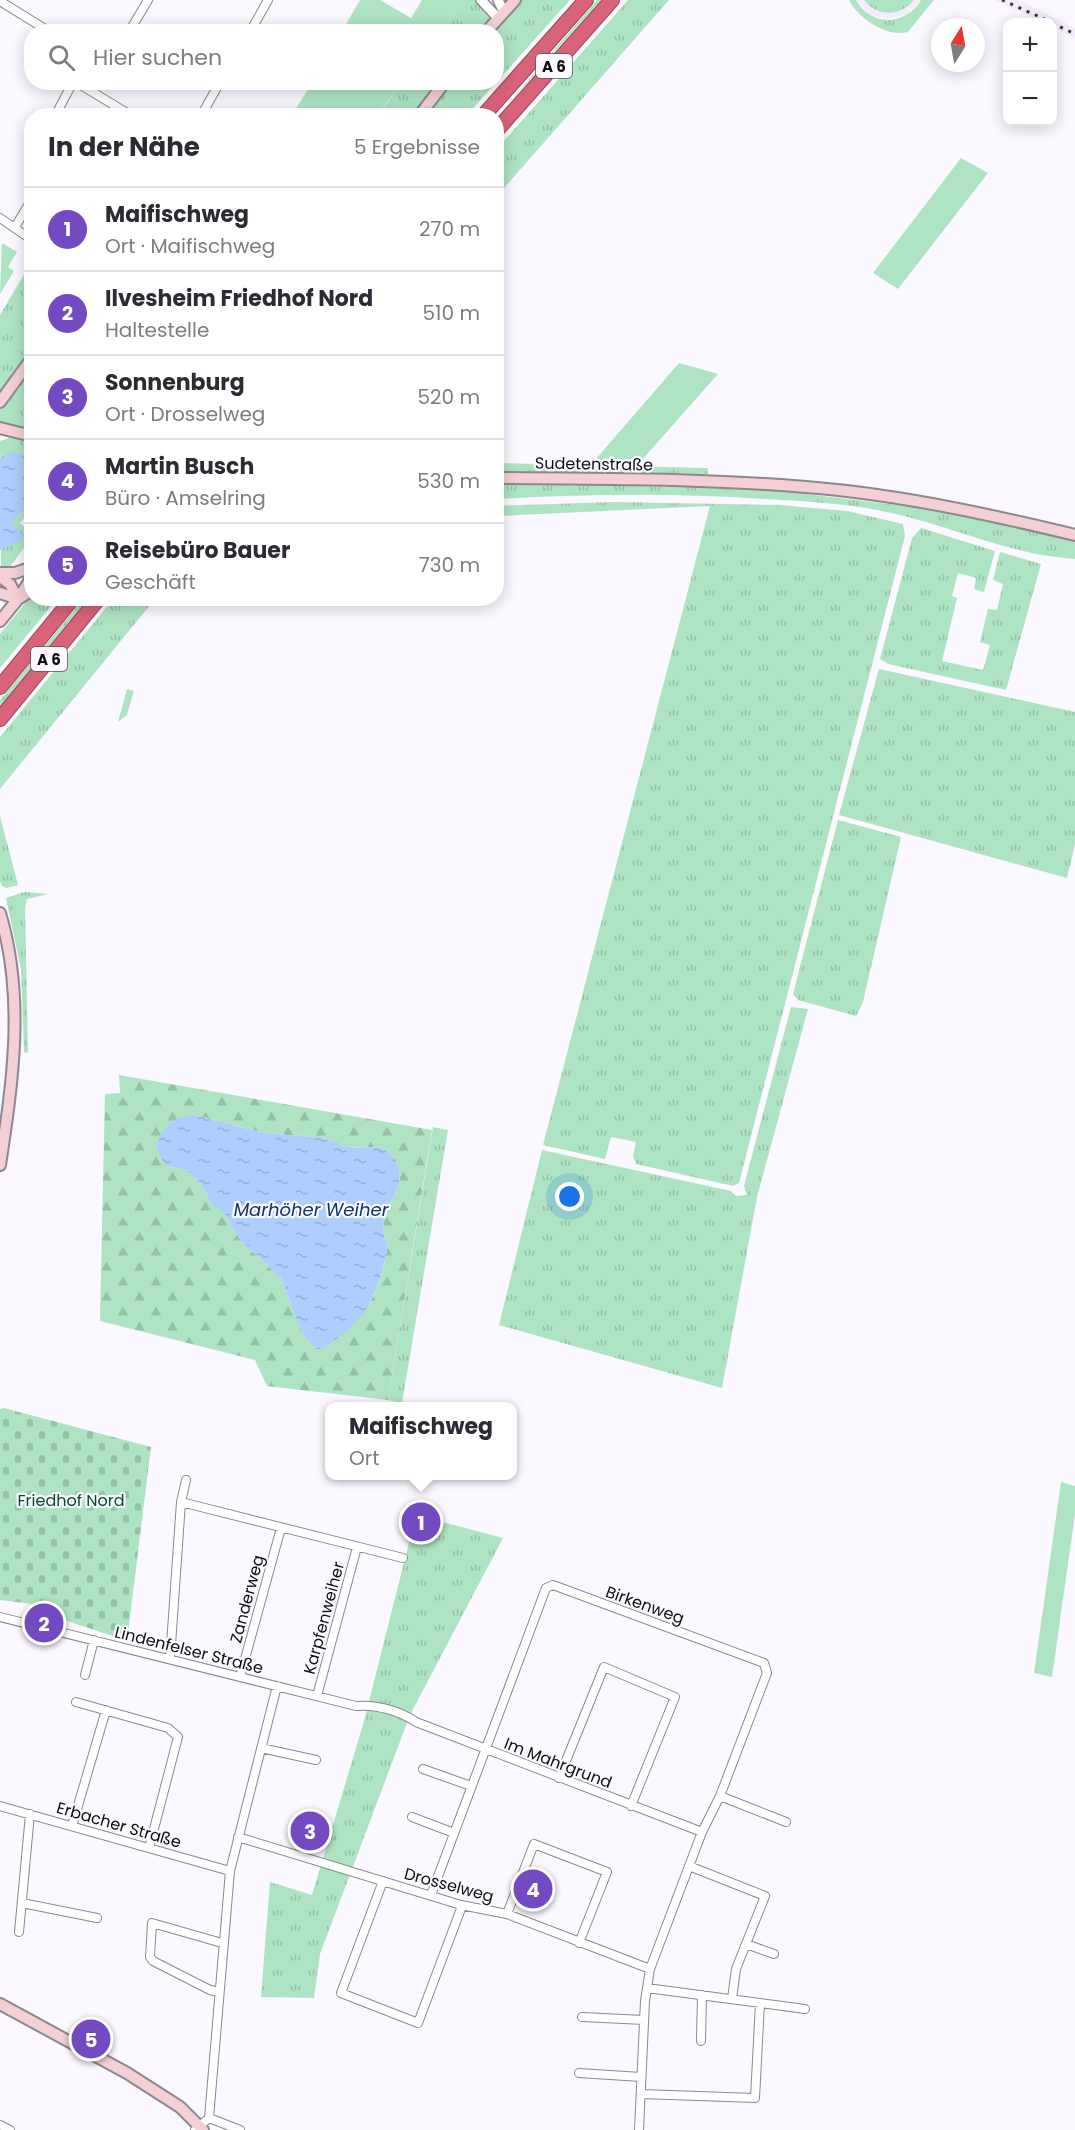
<!DOCTYPE html>
<html lang="de">
<head>
<meta charset="utf-8">
<style>
	body { margin:0; font-family:Poppins,sans-serif; background:#f7f7f7; color:#2b2b33 }
	.controls { position:absolute; right:18px; top:18px; display:grid; overflow:hidden; border-radius:12px; box-shadow:0 3px 15px #0003 }
	.controls button { width:54px; height:54px; display:grid; place-items:center; padding:0; border:0; border-bottom:2px solid #e1e1e2; background:#fff; color:#2b2b33; font:30px sans-serif }
	.compass { position:absolute; left:931px; top:18px; width:54px; height:54px; border-radius:50%; background:#fff; box-shadow:0 3px 15px #0003; rotate:11deg }
	.you { position:absolute; left:570px; top:1197px; width:21px; height:21px; margin:-15px; border:4px solid #fff; border-radius:50%; background:#1a73e8; box-shadow:0 0 0 9px #1a73e833 }
	.badge { display:grid; place-items:center; width:39px; height:39px; border-radius:50%; background:#744ac3; color:#fff; font-size:20px; font-weight:700 }
	.pin { position:absolute; translate:-50% -50%; border:3px solid #fff; box-shadow:0 2px 6px #0006 }
	.popup { position:absolute; left:325px; top:1402px; width:192px; height:78px; box-sizing:border-box; display:grid; place-content:center; border-radius:12px; background:#fff; filter:drop-shadow(0 2px 4px #0005); font-size:20px; white-space:nowrap; color:#7c7c81 }
	.popup b { font-size:22px; color:#2b2b33 }
	.popup::after { content:''; position:absolute; left:50%; top:100%; margin-left:-12px; border:12px solid transparent; border-top-color:#fff }
	.list { margin:0; padding:0; list-style:none }
	h2 { display:flex; justify-content:space-between; align-items:center; height:78px; margin:0; padding:0 24px; font-size:26px }
	h2 small { font-size:20px; font-weight:400; color:#7c7c81 }
	.list li { display:grid; grid-template-columns:39px 1fr auto; gap:18px; align-items:center; box-sizing:border-box; height:84px; padding:0 24px; border-top:2px solid #e1e1e2 }
	.list b { display:block; font-size:22px; white-space:nowrap }
	.list p { margin:0; font-size:20px; white-space:nowrap; color:#7c7c81 }
	.list em { font-size:20px; font-style:normal; color:#7c7c81 }
	.icon { flex:none; width:33px; height:33px; fill:none; stroke:currentColor; stroke-width:2; stroke-linecap:round; stroke-linejoin:round }
	.map { position:relative; flex:none; width:1075px; height:2130px; overflow:hidden }
	.search { position:absolute; background:#fff; box-shadow:0 3px 15px #0003; left:24px; top:24px; width:480px; height:66px; display:flex; align-items:center; gap:15px; box-sizing:border-box; padding:0 21px; border-radius:24px; color:#7c7c81; font-size:22px }
	.panel { position:absolute; background:#fff; box-shadow:0 3px 15px #0003; left:24px; top:108px; width:480px; height:498px; border-radius:24px }
	.map>svg:first-child { display:block }
	.built { fill:#f3ecfa }
	.grass { fill:url(#grass-tufts) }
	.forest { fill:url(#forest-firs); fill-rule:evenodd }
	.cemetery { fill:url(#cemetery-stones) }
	.garden { fill:#aee4c3 }
	.water { fill:url(#water-ripples) }
	.lines { fill:none; stroke-linecap:round; stroke-linejoin:round }
	.minor-casing { stroke:#8b888e; stroke-width:10 }
	.tertiary-casing { stroke:#8b888e; stroke-width:12 }
	.secondary-casing { stroke:#8b888e; stroke-width:14 }
	.motorway-casing { stroke:#924554; stroke-width:16 }
	.minor { stroke:#fff; stroke-width:8 }
	.tertiary { stroke:#fff; stroke-width:9 }
	.secondary { stroke:#f4d0d6; stroke-width:10 }
	.motorway { stroke:#d96378; stroke-width:14 }
	.rail { stroke:#38373a; stroke-width:3; stroke-dasharray:3 6; stroke-linecap:butt }
	.labels { text-anchor:middle; dominant-baseline:central; stroke-width:4.5; stroke-linejoin:round; paint-order:stroke }
	.shield { fill:#fbf8ff; stroke:#565458; stroke-width:1.5 }
	.shield-label { font-size:15px; font-weight:bold; fill:#0f0e10 }
	.street-label { font-size:16px; fill:#0f0e10; stroke:#fbf8ff }
	.park-label { font-size:16px; fill:#054c2d; stroke:#fbf8ff }
	.water-label { font-size:18px; font-style:italic; fill:#0e346b; stroke:#fbf8ff }
</style>
</head>
<body>
<div class="map">
<svg width="1075" height="2130" viewBox="0 0 1075 2130">
	<defs>
		<pattern id="grass-tufts" width="24" height="20" patternUnits="userSpaceOnUse" patternTransform="scale(1.5)"><rect width="24" height="20" fill="#aee4c3"/><path d="M3 7l-1-3M5 7V3M7 7l1-3M15 17l-1-3M17 17v-4M19 17l1-3" fill="none" stroke="#94c2a6"/></pattern>
		<pattern id="forest-firs" width="22" height="20" patternUnits="userSpaceOnUse" patternTransform="scale(1.5)"><rect width="22" height="20" fill="#aee4c3"/><path d="M5 1l3.5 6h-7zM16 11l3.5 6h-7z" fill="#94c2a6"/></pattern>
		<pattern id="cemetery-stones" width="16" height="16" patternUnits="userSpaceOnUse" patternTransform="scale(1.5)"><rect width="16" height="16" fill="#aee4c3"/><path d="M2 7V4a2 2 0 0 1 4 0v3zM10 15v-3a2 2 0 0 1 4 0v3z" fill="#94c2a6"/></pattern>
		<pattern id="water-ripples" width="26" height="14" patternUnits="userSpaceOnUse" patternTransform="scale(1.5)"><rect width="26" height="14" fill="#aecefd"/><path d="M2 4q2-2 4 0t4 0M15 11q2-2 4 0t4 0" fill="none" stroke="#94b0d8"/></pattern>
	</defs>
	<rect width="100%" height="100%" fill="#fbf8ff"/>
	<!-- built -->
	<path class="built" d="M857 0H864L874 9 885 13 899 11 914 0H920L907 14 888 19 869 14Z
		M994 0H1018L1075 28V38L1053 27 1052 22H1042Z"/>
	<!-- grass -->
	<path class="grass" d="M464 0H475L498 26 501 0H570L467 115 377 116 402 83 496 82V32L440 31Z
		M597 0H601L505 107Z
		M628 0H669L497 196V149Z
		M849 0H856C871 27 906 26 921 0H934L908 32C887 38 858 18 849 0Z
		M864 0H914C900 17 877 17 864 0Z
		M30 268 31 350 0 395V315L26 271Z
		M31 363V429L0 422V408Z
		M11 437 31 441V510L20 523 31 533V538L10 567H1L0 441Z
		M497 463 708 468V474L497 471Z
		M496 484 758 488 953 512 1075 540V559C1006 555 944 522 877 510 840 503 802 501 764 499 674 493 586 494 497 499Z
		M613 502 779 505 847 511 903 524 905 536 739 1183 733 1186 636 1164 633 1156 636 1142 611 1137 605 1159 543 1145 710 506 497 516V506Z
		M921 528 995 551 984 592 974 589 976 578 958 573 952 596 957 598 942 661 983 670 990 645 980 642 988 609 997 610 1003 584 993 580 1000 552 1041 564 1006 690 888 664 880 659 912 538Z
		M31 596 32 598 57 599 0 668V634Z
		M84 598 88 599 0 706V700Z
		M114 598 155 599 0 789V737Z
		M879 669 1075 712V844L1067 878 839 815Z
		M127 689 134 691 127 715 118 722Z
		M0 816 18 885 7 888 2 886 0 881Z
		M838 820 901 837 863 1002 856 1016 798 1000 793 994Z
		M24 892 48 894 27 899 25 908 28 1053 24 1052 21 969 6 898Z
		M791 1007 808 1009 757 1197 722 1388 499 1325 542 1150 731 1191 736 1196 747 1195 744 1186Z
		M433 1127 448 1130 402 1403 388 1400Z
		M416 1515 503 1538 410 1715 320 1954 314 1998 261 1997 270 1882 312 1895 364 1721Z"/>
	<!-- forest -->
	<path class="forest" d="M119 1075 432 1130 388 1400 267 1386 255 1360 100 1321 105 1094 120 1093ZM193 1115C216 1119 237 1127 260 1132 278 1135 296 1135 314 1137 325 1137 335 1143 345 1146 358 1150 373 1144 386 1150 393 1154 397 1160 399 1168 405 1196 371 1218 388 1244 377 1307 366 1312 319 1350L306 1338 297 1320 281 1278 241 1241 224 1213 211 1204 202 1185 188 1171 165 1165Z"/>
	<!-- cemetery -->
	<path class="cemetery" d="M4 1408 151 1447 127 1641 41 1612V1605L0 1600V1409Z"/>
	<!-- garden -->
	<path class="garden" d="M360 0H380L411 18 422 0H464L440 31H342Z
		M312 83V82L402 83 377 115H292Z
		M961 158 988 173 898 289 873 273Z
		M2 243 17 252 8 267 14 271 0 294Z
		M679 363 718 374 641 461 595 460Z
		M1061 1482 1075 1486V1514L1052 1677 1034 1673Z"/>
	<!-- water -->
	<path class="water" d="M12 452 31 456V501L11 523 26 538 0 550V459Z
		M193 1115C216 1119 237 1127 260 1132 278 1135 296 1135 314 1137 325 1137 335 1143 345 1146 358 1150 373 1144 386 1150 393 1154 397 1160 399 1168 405 1195 371 1218 388 1244 380 1293 364 1327 318 1350L306 1338 297 1320 281 1278 241 1241 224 1213 211 1204 202 1185 188 1171 165 1165 156 1147C162 1129 172 1116 193 1115Z"/>
	<g class="lines">
		<defs>
			<path id="minor" d="M0 1 50 32
				M129 32 148 0
				M250 32 268 0
				M76 82 132 116
				M93 92 98 82
				M55 116 73 82
				M201 116 220 82
				M0 218 32 240
				M15 227 32 199
				M181 1502 186 1480
				M0 1617 356 1706C376 1704 400 1711 416 1722L702 1832
				M170 1659 181 1502 403 1558
				M85 1675 94 1640
				M240 1677 281 1528
				M317 1696 357 1547
				M76 1702 168 1728 178 1737 149 1848
				M261 1748 316 1760
				M423 1769 471 1786
				M559 1778 604 1667 675 1697 631 1806
				M720 1796 786 1822
				M0 1806 230 1871
				M412 1817 454 1833
				M72 1826 106 1710
				M238 1837 461 1905 507 1914 650 1969
				M689 1866 765 1896 736 1969 732 1999
				M383 1881 341 1993 418 2023 462 1906
				M431 1895 546 1588 553 1585 764 1663 767 1673 720 1796 702 1832 650 1969 645 2001 639 2130
				M22 1903 97 1918
				M507 1914 534 1844 607 1872 579 1943
				M19 1932 30 1814
				M746 1944 774 1954
				M647 1988 805 2009
				M219 1992 210 1990 153 1961 150 1957 152 1923 222 1943
				M582 2017 644 2020
				M701 2041 702 1995
				M579 2073 641 2077
				M641 2094 755 2098 760 2003
				M209 2118 240 2130
				M0 2125 10 2130
				M195 2130 209 2118 230 1871 277 1686"/>
			<path id="tertiary" d="M481 0 497 17
				M498 0 503 10"/>
			<path id="secondary" d="M486 32 515 0
				M419 116 445 82
				M0 402 32 358
				M0 428 32 436
				M496 478C613 479 731 478 847 491 924 500 1000 517 1075 535
				M0 573H15L32 567
				M0 577 10 584 18 599
				M0 593 18 599
				M20 596 32 577
				M0 621 18 599 32 590
				M0 913C25 997 13 1080 0 1165
				M0 2004 127 2073 180 2107 203 2130"/>
			<path id="motorway" d="M483 116 586 0
				M496 131 612 0
				M0 687 73 598
				M0 719 99 598"/>
		</defs>
		<!-- minor casing -->
		<use href="#minor" class="minor-casing"/>
		<!-- tertiary casing -->
		<use href="#tertiary" class="tertiary-casing"/>
		<!-- secondary casing -->
		<use href="#secondary" class="secondary-casing"/>
		<!-- motorway casing -->
		<use href="#motorway" class="motorway-casing"/>
		<!-- minor -->
		<use href="#minor" class="minor"/>
		<!-- tertiary -->
		<use href="#tertiary" class="tertiary"/>
		<!-- secondary -->
		<use href="#secondary" class="secondary"/>
		<!-- motorway -->
		<use href="#motorway" class="motorway"/>
		<!-- rail -->
		<path class="rail" d="M1002 0 1051 22
			M1052 23 1075 34"/>
	</g>
	<g class="labels">
		<!-- shield labels -->
		<g class="shield">
			<rect x="536" y="54" width="36" height="24" rx="4.5"/>
			<rect x="31" y="647" width="36" height="24" rx="4.5"/>
		</g>
		<g class="shield-label">
			<text x="554" y="66">A 6</text>
			<text x="49" y="659">A 6</text>
		</g>
		<!-- street labels -->
		<g class="street-label">
			<text transform="translate(594 464) rotate(1)">Sudetenstraße</text>
			<text transform="translate(247 1599) rotate(-75)">Zanderweg</text>
			<text transform="translate(645 1605) rotate(20)">Birkenweg</text>
			<text transform="translate(324 1618) rotate(-75)">Karpfenweiher</text>
			<text transform="translate(189 1650) rotate(14)">Lindenfelser Straße</text>
			<text transform="translate(558 1763) rotate(21)">Im Mahrgrund</text>
			<text transform="translate(119 1825) rotate(16)">Erbacher Straße</text>
			<text transform="translate(449 1885) rotate(15)">Drosselweg</text>
		</g>
		<!-- park labels -->
		<g class="park-label">
			<text x="71" y="1500">Friedhof Nord</text>
		</g>
		<!-- water labels -->
		<g class="water-label">
			<text x="311" y="1209">Marhöher Weiher</text>
		</g>
	</g>
</svg>
<div class="controls">
<button>+</button>
<button>−</button>
</div>
<svg class="compass" viewBox="-18 -18 36 36"><path d="M0-13l5 13h-10z" fill="#e53935"/><path d="M0 13l5-13h-10z" fill="#7c7c81"/></svg>
<div class="you"></div>
<div class="pin badge" style="left:421px;top:1522px">1</div>
<div class="popup"><b>Maifischweg</b>Ort</div>
<div class="pin badge" style="left:44px;top:1623px">2</div>
<div class="pin badge" style="left:310px;top:1831px">3</div>
<div class="pin badge" style="left:533px;top:1889px">4</div>
<div class="pin badge" style="left:91px;top:2039px">5</div>
<div class="search"><svg class="icon" aria-label="search" viewBox="0 0 24 24"><circle cx="10" cy="10" r="6"/><path d="M15 15l6 6"/></svg>Hier suchen</div>
<section class="panel">
<h2>In der Nähe<small>5 Ergebnisse</small></h2>
<ul class="list">
<li><span class="badge">1</span><div><b>Maifischweg</b><p>Ort · Maifischweg</p></div><em>270 m</em></li>
<li><span class="badge">2</span><div><b>Ilvesheim Friedhof Nord</b><p>Haltestelle</p></div><em>510 m</em></li>
<li><span class="badge">3</span><div><b>Sonnenburg</b><p>Ort · Drosselweg</p></div><em>520 m</em></li>
<li><span class="badge">4</span><div><b>Martin Busch</b><p>Büro · Amselring</p></div><em>530 m</em></li>
<li><span class="badge">5</span><div><b>Reisebüro Bauer</b><p>Geschäft</p></div><em>730 m</em></li>
</ul>
</section>
</div>
</body>
</html>
